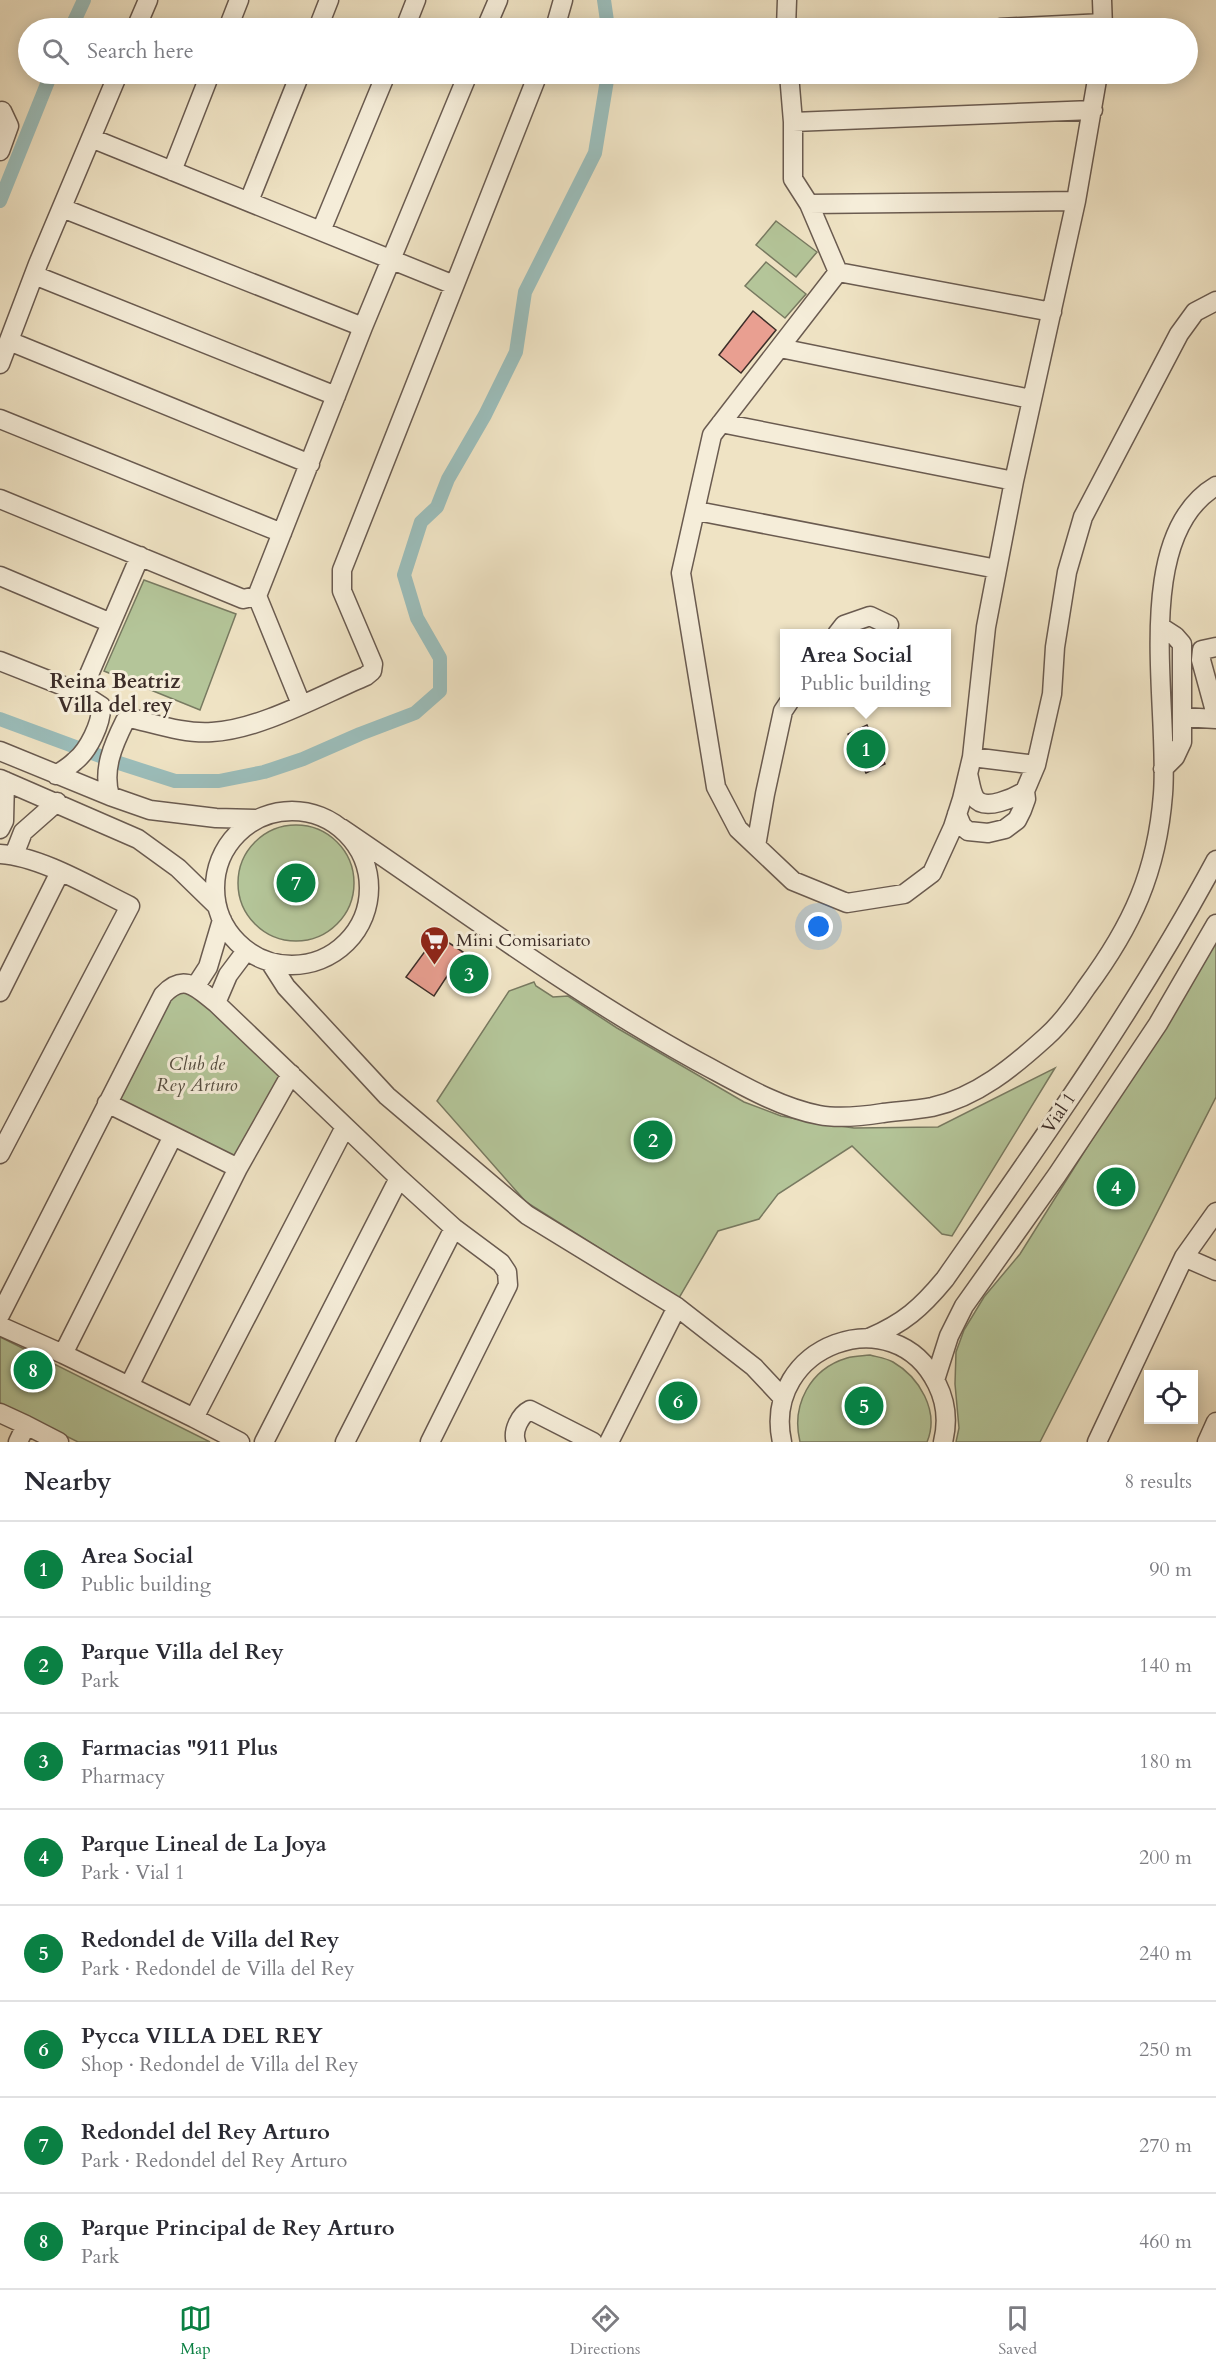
<!DOCTYPE html>
<html lang="en">
<head>
<meta charset="utf-8">
<style>
	body { margin:0; font-family:Cardo,serif; background:#f7f7f7; color:#2b2b33 }
	.controls { position:absolute; right:18px; bottom:18px; display:grid; overflow:hidden; border-radius:0px; box-shadow:0 3px 15px #0003 }
	.controls button { width:54px; height:54px; display:grid; place-items:center; padding:0; border:0; border-bottom:2px solid #e1e1e2; background:#fff; color:#2b2b33; font:30px sans-serif }
	.you { position:absolute; left:819px; top:927px; width:21px; height:21px; margin:-15px; border:4px solid #fff; border-radius:50%; background:#1a73e8; box-shadow:0 0 0 9px #1a73e833 }
	.badge { display:grid; place-items:center; width:39px; height:39px; border-radius:50%; background:#0b8043; color:#fff; font-size:20px; font-weight:700 }
	.pin { position:absolute; translate:-50% -50%; border:3px solid #fff; box-shadow:0 2px 6px #0006 }
	.popup { position:absolute; left:780px; top:629px; width:171px; height:78px; box-sizing:border-box; display:grid; place-content:center; border-radius:0px; background:#fff; filter:drop-shadow(0 2px 4px #0005); font-size:20px; white-space:nowrap; color:#7c7c81 }
	.popup b { font-size:22px; color:#2b2b33 }
	.popup::after { content:''; position:absolute; left:50%; top:100%; margin-left:-12px; border:12px solid transparent; border-top-color:#fff }
	.list { margin:0; padding:0; list-style:none }
	h2 { display:flex; justify-content:space-between; align-items:center; height:78px; margin:0; padding:0 24px; font-size:26px }
	h2 small { font-size:20px; font-weight:400; color:#7c7c81 }
	.list li { display:grid; grid-template-columns:39px 1fr auto; gap:18px; align-items:center; box-sizing:border-box; height:96px; padding:0 24px; border-top:2px solid #e1e1e2 }
	.list b { display:block; font-size:22px; white-space:nowrap }
	.list p { margin:0; font-size:20px; white-space:nowrap; color:#7c7c81 }
	.list em { font-size:20px; font-style:normal; color:#7c7c81 }
	.icon { flex:none; width:33px; height:33px; fill:none; stroke:currentColor; stroke-width:2; stroke-linecap:round; stroke-linejoin:round }
	.map { position:relative; flex:none; width:1216px; height:1442px; overflow:hidden }
	.search { position:absolute; background:#fff; box-shadow:0 3px 15px #0003; left:18px; right:18px; top:18px; height:66px; display:flex; align-items:center; gap:15px; box-sizing:border-box; padding:0 21px; border-radius:33px; color:#7c7c81; font-size:22px }
	.sheet { height:846px; background:#fff }
	nav { display:flex; justify-content:space-around; align-items:center; box-sizing:border-box; height:84px; border-top:2px solid #e1e1e2; background:#fff; font-size:16px; color:#7c7c81 }
	nav a { display:grid; justify-items:center; gap:3px }
	nav .on { color:#0b8043 }
	.map>svg:first-child { display:block }
	.green { fill:#b4c599; stroke:#787a61; stroke-width:1.5 }
	.lines { fill:none; stroke-linecap:round; stroke-linejoin:round }
	.canal { stroke:#9bbdba; stroke-width:14 }
	.building { fill:#e99f91; stroke:#3d2e29; stroke-width:1.5 }
	.minor-casing { stroke:#6a5b50; stroke-width:21 }
	.minor { stroke:#f5edd9; stroke-width:18 }
	.labels { text-anchor:middle; dominant-baseline:central; stroke-width:6; stroke-linejoin:round; paint-order:stroke }
	.poi-label { font-size:18px; fill:#3d2e29; stroke:#f5edd9; text-anchor:start }
	.park-label { font-size:18px; font-style:italic; fill:#554c3f; stroke:#f5edd9 }
	.street-label { font-size:18px; fill:#3d2e29; stroke:#f5edd9 }
	.quarter-label { font-size:21px; font-weight:bold; fill:#3d2e29; stroke:#f5edd9 }
</style>
</head>
<body>
<div class="map">
<svg width="1216" height="1442" viewBox="0 0 1216 1442">
	<rect width="100%" height="100%" fill="#efe3c4"/>
	<filter id="stains"><feTurbulence type="fractalNoise" baseFrequency=".00333" numOctaves="4"/><feColorMatrix values="0 0 0 0 .2 0 0 0 0 .09 0 0 0 0 .02 0 0 0 .5 -.17"/></filter>
	<radialGradient id="worn" r=".72"><stop offset=".6" stop-color="#630" stop-opacity="0"/><stop offset="1" stop-color="#630" stop-opacity=".3"/></radialGradient>
	<!-- green -->
	<path class="green" d="M776 221 817 252 796 277 756 245Z
		M766 262 806 294 785 318 745 286Z
		M144 580 236 614 200 710 104 671Z
		M238 883a58 58 0 1 1 116 0a58 58 0 1 1-116 0Z
		M1216 939V1097L1040 1442H956L959 1428 955 1384 956 1352 964 1330 984 1297 1020 1254 1194 977Z
		M182 982 291 1074 238 1168 107 1103 163 995Z
		M534 982 536 986 553 997 568 996 617 1028 744 1102 781 1116 819 1123 854 1128 938 1127 1055 1068 952 1236 942 1234 852 1146 778 1194 759 1219 718 1231 679 1298 526 1202 437 1101 509 991Z
		M0 1337 210 1442H78L0 1403Z
		M870 1355C877 1357 886 1358 893 1362 919 1377 940 1411 927 1442H800C791 1405 810 1369 847 1358 854 1356 862 1356 870 1355Z"/>
	<g class="lines">
		<!-- canal -->
		<path class="canal" d="M604 0 608 28
			M71 28 84 0
			M0 201 51 74
			M0 719 119 763 175 781H219L264 772 303 759 360 734 415 713 440 691V658L417 618 404 575 421 522 437 507 448 479 485 415 516 352 525 292 595 153 608 74"/>
	</g>
	<!-- building -->
	<path class="building" d="M753 311 776 330 741 373 719 355Z
		M867 725 885 764 866 773 848 734Z
		M437 935 463 952 434 996 406 977Z"/>
	<g class="lines">
		<defs>
			<path id="minor" d="M1102 0 1103 28
				M136 28 148 0
				M228 28 239 0
				M318 28 329 0
				M405 28 416 0
				M486 28 498 0
				M555 28 563 0
				M786 28 787 0
				M1000 28 1104 23
				M789 74 793 122V179L809 204 838 272 712 435 681 573 716 787 738 829 793 881 847 903 904 894 932 873 953 827 962 799 972 757 986 627 1014 481 1076 201 1098 74
				M793 122 1093 110
				M91 138 454 285
				M0 151 9 126 2 111
				M172 171 210 74
				M249 201 300 74
				M809 204 1076 201
				M62 208 363 327
				M321 231 386 74
				M838 272 1052 312
				M34 275 336 396
				M9 341 310 464
				M780 348 1031 399
				M0 364 38 264 118 74
				M0 419 282 533
				M721 423 1014 481
				M0 499 243 599 257 596 301 704
				M697 511 997 569
				M0 576 111 623
				M257 596 363 327 468 74
				M1161 627 1175 636 1182 644V742L1175 757 1163 769
				M837 634 844 625 870 616 889 625
				M1216 647 1202 650 1201 660 1216 715
				M0 661 81 693 101 706C102 723 88 751 75 761 69 767 62 771 56 775
				M81 693 140 556
				M1182 717 1216 719
				M0 751 110 796 150 810 216 818 257 819
				M972 757 1036 765
				M968 774C970 781 971 792 975 798 985 812 1015 797 1025 791
				M0 779 138 839 178 868 217 906
				M110 796C102 770 113 745 125 721L130 718C156 724 185 734 212 732 259 730 321 695 366 676L372 671 373 664 342 591V570L538 74
				M215 888a77 77 0 1 1 154 0a77 77 0 1 1-154 0Z
				M957 814 962 826 968 831 988 833 1005 829 1017 820 1022 810 1026 799 1025 791 1036 765 1052 694 1055 647 1067 572 1083 517 1179 334 1195 312 1216 301
				M341 828C458 907 573 993 697 1061 735 1081 777 1107 819 1115 839 1119 864 1116 883 1113 899 1111 916 1110 932 1107 977 1097 1013 1067 1046 1037 1062 1023 1074 1006 1086 988 1132 926 1157 872 1163 794 1170 708 1130 537 1216 486
				M0 829 4 821 5 781
				M756 846 765 794 783 711 789 702
				M0 854C40 856 93 888 130 906L0 1154
				M14 855 23 832 57 802
				M270 962 286 987 387 1096 527 1215 677 1307 754 1367 783 1398
				M195 987 208 967 222 920
				M0 992 60 872
				M216 1003 228 975 246 951
				M107 1103 238 1168 291 1074
				M1184 1257 1216 1271
				M0 1315 163 995C184 972 197 988 216 1003L399 1178 454 1228 501 1263 507 1272 508 1285 430 1442
				M0 1326 63 1354 173 1136
				M869 1338C904 1323 921 1308 945 1279 1040 1143 1137 1007 1216 860
				M63 1354 129 1386 238 1168
				M935 1380 949 1336 964 1306 1057 1175 1158 1024 1216 924
				M129 1386 194 1418 345 1127
				M0 1413 26 1425
				M194 1418 240 1442
				M18 1442 26 1425 59 1442
				M264 1442 399 1178
				M345 1442 454 1228
				M516 1442C512 1431 520 1415 530 1410L593 1442
				M609 1442 677 1307
				M782 1442C761 1346 894 1296 937 1384 946 1402 948 1422 943 1442
				M1097 1442 1184 1257 1216 1212
				M1207 1442 1216 1422"/>
		</defs>
		<!-- minor casing -->
		<use href="#minor" class="minor-casing"/>
		<!-- minor -->
		<use href="#minor" class="minor"/>
	</g>
	<!-- icons -->
	<defs>
		<symbol id="supermarket-pin" viewBox="-11 -11 22 30"><path d="M0 17L-7.5 6A9.5 9.5 0 1 1 7.5 6Z" fill="#8f2418" stroke="#f5edd9"/><path d="M-6-5.5h2.5l.6 2H6L4.5 2H-2.5L-4.4-4H-6ZM-1.5 3.2a1.3 1.3 0 1 0 .1 0ZM3 3.2a1.3 1.3 0 1 0 .1 0Z" fill="#fff"/></symbol>
	</defs>
	<g fill-rule="evenodd">
		<use href="#supermarket-pin" x="418" y="924" width="33" height="45"/>
	</g>
	<g class="labels">
		<!-- poi labels -->
		<g class="poi-label">
			<text x="456" y="940">Mini Comisariato</text>
		</g>
		<!-- park labels -->
		<g class="park-label">
			<text x="197" y="1064">Club de<tspan x="197" dy="21">Rey Arturo</tspan></text>
		</g>
		<!-- street labels -->
		<g class="street-label">
			<text transform="translate(1059 1113) rotate(-56)">Vial 1</text>
		</g>
		<!-- quarter labels -->
		<g class="quarter-label">
			<text x="115" y="681">Reina Beatriz<tspan x="115" dy="24">Villa del rey</tspan></text>
		</g>
	</g>
	<rect width="100%" height="100%" filter="url(#stains)"/>
	<rect width="100%" height="100%" fill="url(#worn)"/>
</svg>
<div class="controls">
<button><svg class="icon" aria-label="locate" viewBox="0 0 24 24"><circle cx="12" cy="12" r="6"/><path d="M12 2v4M12 18v4M2 12h4M18 12h4"/></svg></button>
</div>
<div class="you"></div>
<div class="pin badge" style="left:866px;top:749px">1</div>
<div class="popup"><b>Area Social</b>Public building</div>
<div class="pin badge" style="left:653px;top:1140px">2</div>
<div class="pin badge" style="left:469px;top:974px">3</div>
<div class="pin badge" style="left:1116px;top:1187px">4</div>
<div class="pin badge" style="left:864px;top:1406px">5</div>
<div class="pin badge" style="left:678px;top:1401px">6</div>
<div class="pin badge" style="left:296px;top:883px">7</div>
<div class="pin badge" style="left:33px;top:1370px">8</div>
<div class="search"><svg class="icon" aria-label="search" viewBox="0 0 24 24"><circle cx="10" cy="10" r="6"/><path d="M15 15l6 6"/></svg>Search here</div>
</div>
<section class="sheet">
<h2>Nearby<small>8 results</small></h2>
<ul class="list">
<li><span class="badge">1</span><div><b>Area Social</b><p>Public building</p></div><em>90 m</em></li>
<li><span class="badge">2</span><div><b>Parque Villa del Rey</b><p>Park</p></div><em>140 m</em></li>
<li><span class="badge">3</span><div><b>Farmacias &quot;911 Plus</b><p>Pharmacy</p></div><em>180 m</em></li>
<li><span class="badge">4</span><div><b>Parque Lineal de La Joya</b><p>Park · Vial 1</p></div><em>200 m</em></li>
<li><span class="badge">5</span><div><b>Redondel de Villa del Rey</b><p>Park · Redondel de Villa del Rey</p></div><em>240 m</em></li>
<li><span class="badge">6</span><div><b>Pycca VILLA DEL REY</b><p>Shop · Redondel de Villa del Rey</p></div><em>250 m</em></li>
<li><span class="badge">7</span><div><b>Redondel del Rey Arturo</b><p>Park · Redondel del Rey Arturo</p></div><em>270 m</em></li>
<li><span class="badge">8</span><div><b>Parque Principal de Rey Arturo</b><p>Park</p></div><em>460 m</em></li>
</ul>
</section>
<nav>
<a class="on"><svg class="icon" aria-label="map" viewBox="0 0 24 24"><path d="M3 6l6-2 6 2 6-2v14l-6 2-6-2-6 2zM9 4v14M15 6v14"/></svg>Map</a>
<a><svg class="icon" aria-label="directions" viewBox="0 0 24 24"><path d="M12 3l9 9-9 9-9-9zM9 14v-3h6M13 9l2 2-2 2"/></svg>Directions</a>
<a><svg class="icon" aria-label="saved" viewBox="0 0 24 24"><path d="M7 4h10v16l-5-4-5 4z"/></svg>Saved</a>
</nav>
</body>
</html>
